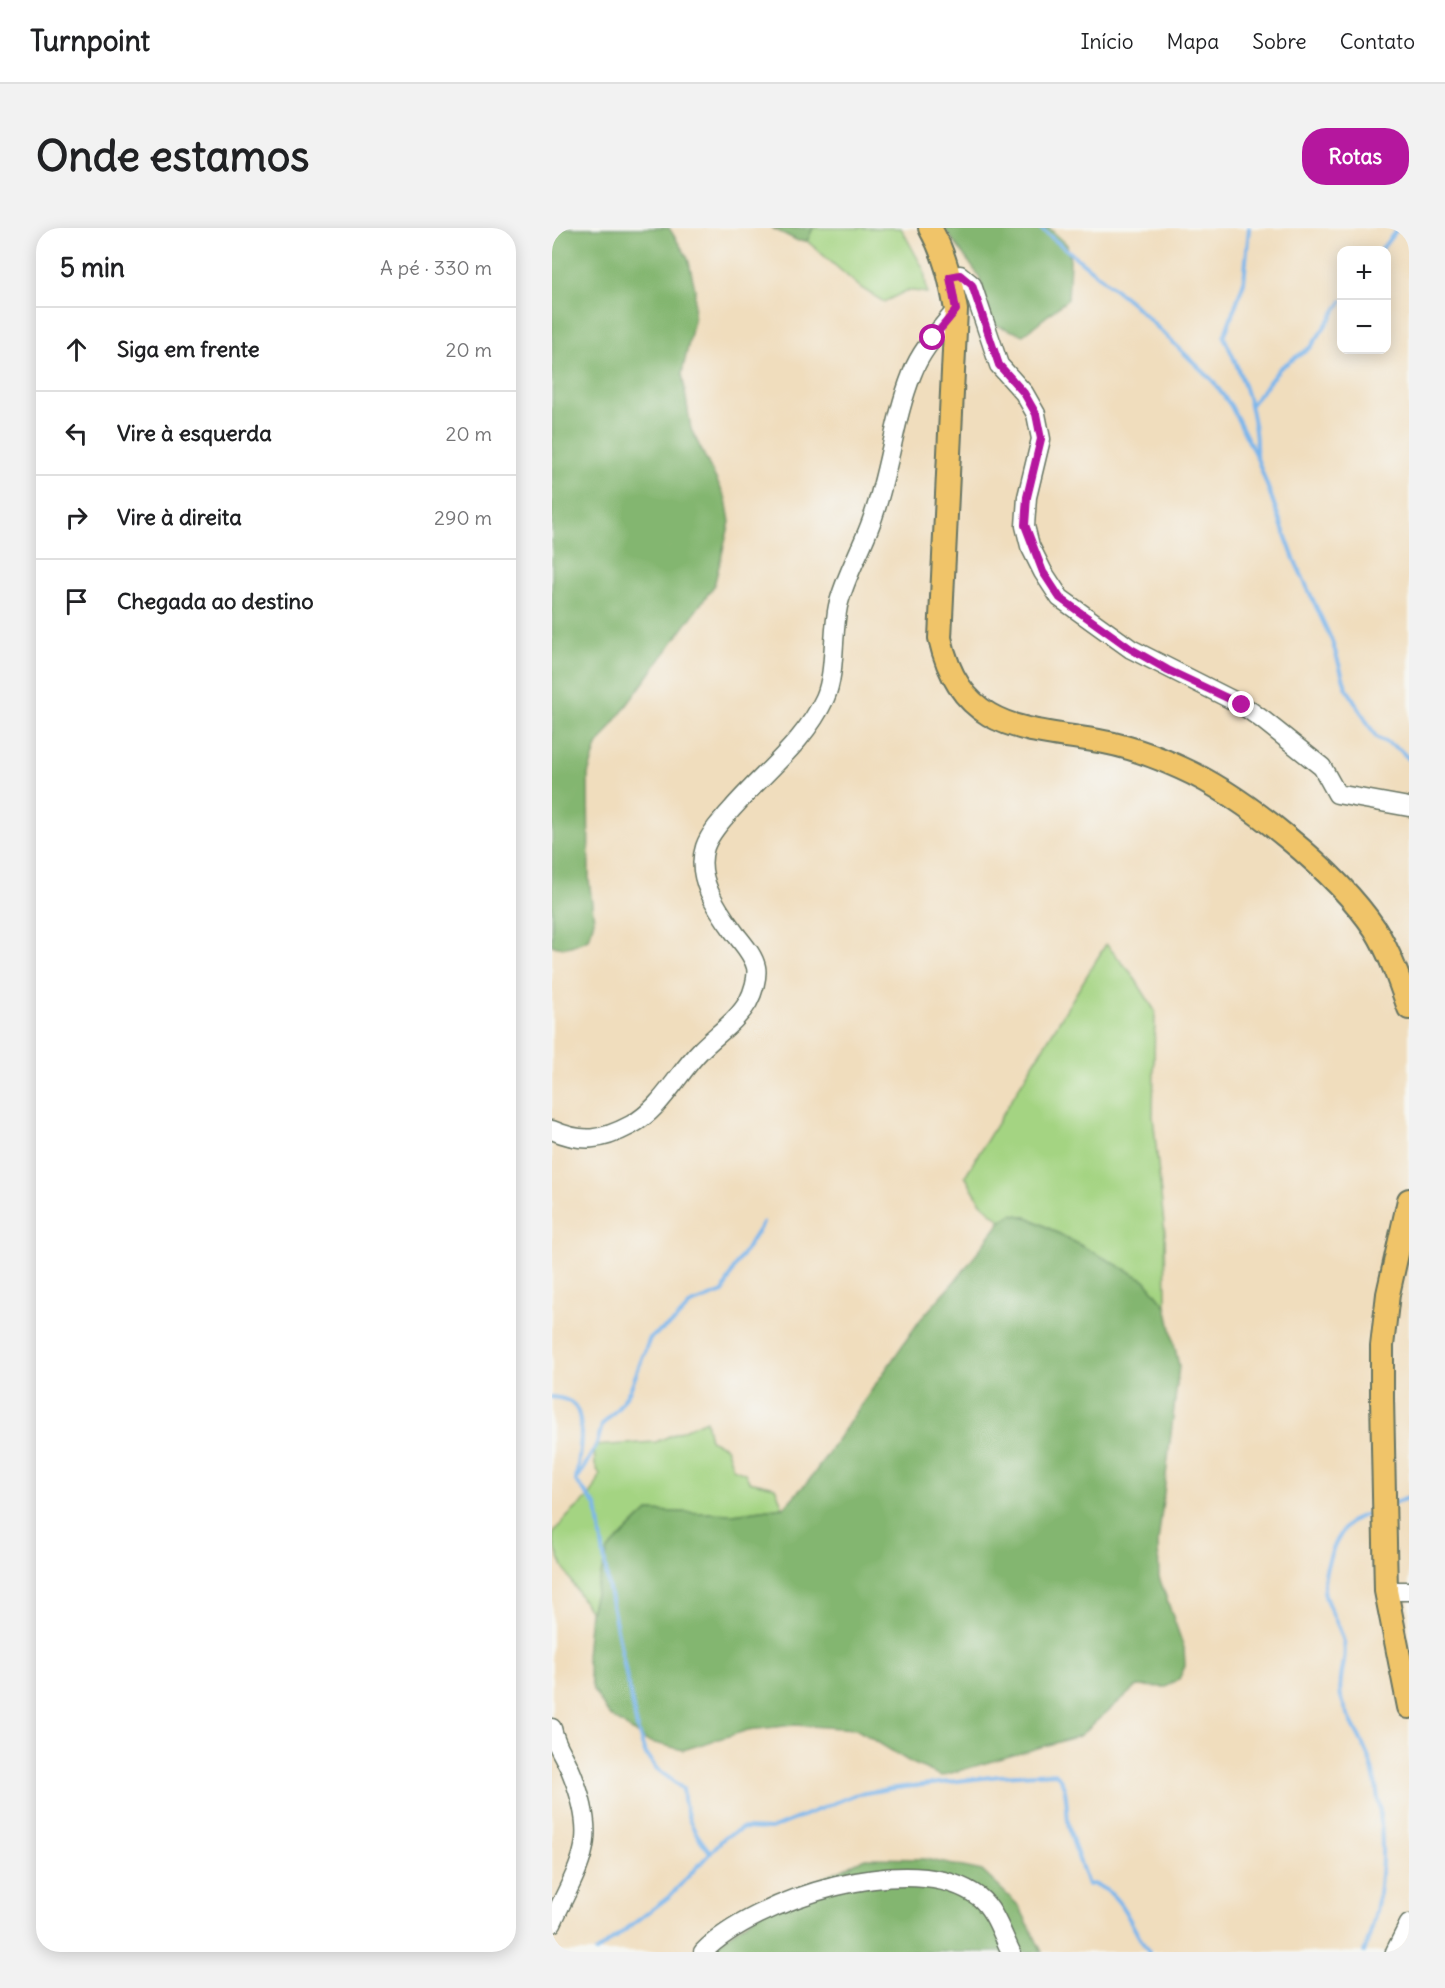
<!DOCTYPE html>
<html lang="pt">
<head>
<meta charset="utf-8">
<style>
	body { margin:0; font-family:Delius,sans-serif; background:#f2f2f2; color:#202124 }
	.controls { position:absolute; right:18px; top:18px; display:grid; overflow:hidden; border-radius:12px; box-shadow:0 3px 15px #0003 }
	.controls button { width:54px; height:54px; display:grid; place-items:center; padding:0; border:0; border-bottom:2px solid #e0e0e0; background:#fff; color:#202124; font:30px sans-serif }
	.stop { position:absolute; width:18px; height:18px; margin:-14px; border:4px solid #b5179e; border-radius:50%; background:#fff }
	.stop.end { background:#b5179e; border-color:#fff; box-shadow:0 2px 6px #0008 }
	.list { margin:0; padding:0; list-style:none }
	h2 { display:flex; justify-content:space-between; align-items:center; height:78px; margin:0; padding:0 24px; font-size:26px }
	h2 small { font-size:20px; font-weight:400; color:#757577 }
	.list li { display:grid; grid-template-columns:39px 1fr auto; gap:18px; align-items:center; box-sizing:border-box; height:84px; padding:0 24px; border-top:2px solid #e0e0e0 }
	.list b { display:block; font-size:22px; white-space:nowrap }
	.list em { font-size:20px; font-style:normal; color:#757577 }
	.icon { flex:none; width:33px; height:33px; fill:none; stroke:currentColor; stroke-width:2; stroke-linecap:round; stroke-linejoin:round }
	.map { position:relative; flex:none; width:857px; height:1724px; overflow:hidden; border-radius:24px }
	header { display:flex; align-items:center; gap:36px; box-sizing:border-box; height:84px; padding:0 30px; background:#fff; border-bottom:2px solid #e0e0e0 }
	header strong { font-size:28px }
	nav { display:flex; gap:33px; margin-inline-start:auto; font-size:21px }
	.intro { display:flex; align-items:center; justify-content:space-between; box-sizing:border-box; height:144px; padding:0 36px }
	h1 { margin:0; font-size:42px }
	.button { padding:15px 27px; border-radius:24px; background:#b5179e; color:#fff; font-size:21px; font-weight:700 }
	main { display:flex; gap:36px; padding:0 36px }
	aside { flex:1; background:#fff; border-radius:24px; box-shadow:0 3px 15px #0003 }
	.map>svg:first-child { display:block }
	.green { fill:#a4d482; stroke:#62885b; stroke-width:1.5 }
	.forest { fill:#83b670; stroke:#517a52; stroke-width:1.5 }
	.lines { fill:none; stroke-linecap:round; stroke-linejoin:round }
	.stream { stroke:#7ab6ec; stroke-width:4 }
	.minor-casing { stroke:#687564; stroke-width:21 }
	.major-casing { stroke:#687564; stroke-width:26 }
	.minor { stroke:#fff; stroke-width:18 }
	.major { stroke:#f0c469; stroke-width:22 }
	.route { stroke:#b5179e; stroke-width:8 }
</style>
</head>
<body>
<header>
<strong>Turnpoint</strong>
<nav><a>Início</a><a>Mapa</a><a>Sobre</a><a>Contato</a></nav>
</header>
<div class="intro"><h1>Onde estamos</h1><a class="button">Rotas</a></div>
<main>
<aside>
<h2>5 min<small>A pé · 330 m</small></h2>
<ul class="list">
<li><svg class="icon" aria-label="ahead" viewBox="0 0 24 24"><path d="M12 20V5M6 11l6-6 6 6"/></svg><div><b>Siga em frente</b></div><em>20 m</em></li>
<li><svg class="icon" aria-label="left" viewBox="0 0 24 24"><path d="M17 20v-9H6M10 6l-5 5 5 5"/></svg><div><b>Vire à esquerda</b></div><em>20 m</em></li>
<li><svg class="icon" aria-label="right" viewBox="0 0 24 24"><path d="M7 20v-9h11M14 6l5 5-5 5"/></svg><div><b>Vire à direita</b></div><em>290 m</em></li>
<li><svg class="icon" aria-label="arrive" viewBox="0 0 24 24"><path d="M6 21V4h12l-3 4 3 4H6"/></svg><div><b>Chegada ao destino</b></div></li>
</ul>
</aside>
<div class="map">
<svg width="857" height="1724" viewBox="0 0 857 1724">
	<rect width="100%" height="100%" fill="#f6f6f2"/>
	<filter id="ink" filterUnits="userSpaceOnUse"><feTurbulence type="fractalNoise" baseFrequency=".0167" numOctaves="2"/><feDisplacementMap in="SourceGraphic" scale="12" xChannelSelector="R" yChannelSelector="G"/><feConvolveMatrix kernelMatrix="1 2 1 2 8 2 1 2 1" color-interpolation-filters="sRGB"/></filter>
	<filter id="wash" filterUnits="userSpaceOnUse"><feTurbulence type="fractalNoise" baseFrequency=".008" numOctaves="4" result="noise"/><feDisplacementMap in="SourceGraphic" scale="24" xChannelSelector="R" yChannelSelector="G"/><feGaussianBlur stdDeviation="1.35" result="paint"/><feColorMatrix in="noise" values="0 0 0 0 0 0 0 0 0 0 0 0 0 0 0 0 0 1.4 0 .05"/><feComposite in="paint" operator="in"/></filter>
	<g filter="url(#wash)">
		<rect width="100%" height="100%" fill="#f0ddbd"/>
		<!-- green -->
		<path class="green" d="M261 0H349L372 42 375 65 356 62 332 74 309 60 255 13Z
			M554 716 580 746 603 783 601 888 613 1006 614 1078 593 1052 478 990 460 986 449 993 429 975 413 948Z
			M154 1192 158 1212 174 1219 181 1240 193 1245 197 1253 223 1259 231 1279 181 1286 96 1283C54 1320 52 1332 38 1384 28 1368 0 1326 1 1307 3 1302 11 1294 15 1289 33 1271 38 1274 48 1247L43 1237 42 1218 104 1214Z"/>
		<!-- forest -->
		<path class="forest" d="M0 0H117L136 30 143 61 142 92 130 145 139 201 174 271 178 294 162 358 45 518 36 546 37 651 42 693 36 711C24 716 12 723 0 717Z
			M220 0H261L255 13H246Z
			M392 0H497L515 17 518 32 516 71 471 107 441 96 427 48Z
			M460 986 478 990 593 1052 614 1078 627 1138 606 1315 607 1349 632 1420 633 1438 627 1451 614 1459 585 1458 527 1508 389 1548 358 1534 304 1501 242 1497 196 1502 131 1522 95 1513 57 1487 41 1462 34 1429 38 1384 56 1322 96 1283 181 1286 232 1279 259 1250 368 1092 409 1046 449 993Z
			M314 1630 373 1631 430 1643 467 1678 490 1724H154L229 1669Z"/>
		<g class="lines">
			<!-- stream -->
			<path class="stream" d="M488 0 580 75 660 152 679 178 705 230 742 331 780 413 794 459 824 509 847 521 857 531
				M697 0 692 54 672 109C689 144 706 188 704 227
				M829 22 846 0
				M698 178 728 140 759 119 790 73
				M0 1169C8 1170 16 1171 22 1177 35 1192 26 1234 24 1253L45 1279 56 1357 85 1500 93 1525 104 1540 131 1561C133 1589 141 1604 159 1625
				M26 1250 45 1216 50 1197 65 1181 78 1162 98 1110 122 1094 139 1076 171 1064 182 1040 211 995
				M839 1277 857 1269
				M44 1724 118 1668 172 1610 190 1600 219 1601 302 1567 336 1561 448 1548 503 1545C518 1557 513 1582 517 1599 521 1619 530 1638 536 1657L541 1656C573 1665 578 1701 597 1724
				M812 1724C834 1667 835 1599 820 1540 814 1515 796 1493 789 1469 785 1450 796 1433 792 1415 789 1399 778 1384 773 1368 767 1349 785 1301 803 1291 809 1287 818 1286 824 1283"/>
		</g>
	</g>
	<g filter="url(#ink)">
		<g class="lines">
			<defs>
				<path id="minor" d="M398 49 408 47 420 57 447 137 472 165 484 186 489 211 475 269 473 298 478 318 491 344 508 370 579 421 690 477 711 492 770 539 785 566 857 579
					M0 902C30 915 49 913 79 897 110 880 125 846 149 822 165 806 185 793 196 774 201 765 206 749 204 739 201 726 190 715 182 704 165 681 143 649 153 619 158 605 170 592 180 581 211 545 253 514 273 470 284 445 280 406 286 378 294 345 312 318 322 286 338 240 342 191 360 146 369 122 388 102 404 82
					M834 1363H857
					M0 1500C3 1517 14 1530 20 1546 48 1616 28 1633 0 1695
					M151 1724C202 1672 362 1619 427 1669 443 1682 450 1706 459 1724
					M843 1724 857 1696"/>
				<path id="major" d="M378 0C393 26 399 53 404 82L388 410C409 505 474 500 552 514 579 519 605 529 629 540 692 568 785 644 823 701 838 725 848 754 857 780
					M857 972 836 1066 830 1118V1170L834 1363 857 1479"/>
			</defs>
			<!-- minor casing -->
			<use href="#minor" class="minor-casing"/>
			<!-- major casing -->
			<use href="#major" class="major-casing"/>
			<!-- minor -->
			<use href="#minor" class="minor"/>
			<!-- major -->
			<use href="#major" class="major"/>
		</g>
	</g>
	<g class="lines" filter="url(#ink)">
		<!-- route -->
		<path class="route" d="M381 110 404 82 398 49 408 47 420 57 447 137 472 165 484 186 489 211 475 269 473 297 491 344 508 370 579 421 616 442 690 477"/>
	</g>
</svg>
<div class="controls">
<button>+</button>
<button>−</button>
</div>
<div class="stop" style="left:381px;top:110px"></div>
<div class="stop end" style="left:690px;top:477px"></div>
</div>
</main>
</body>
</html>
